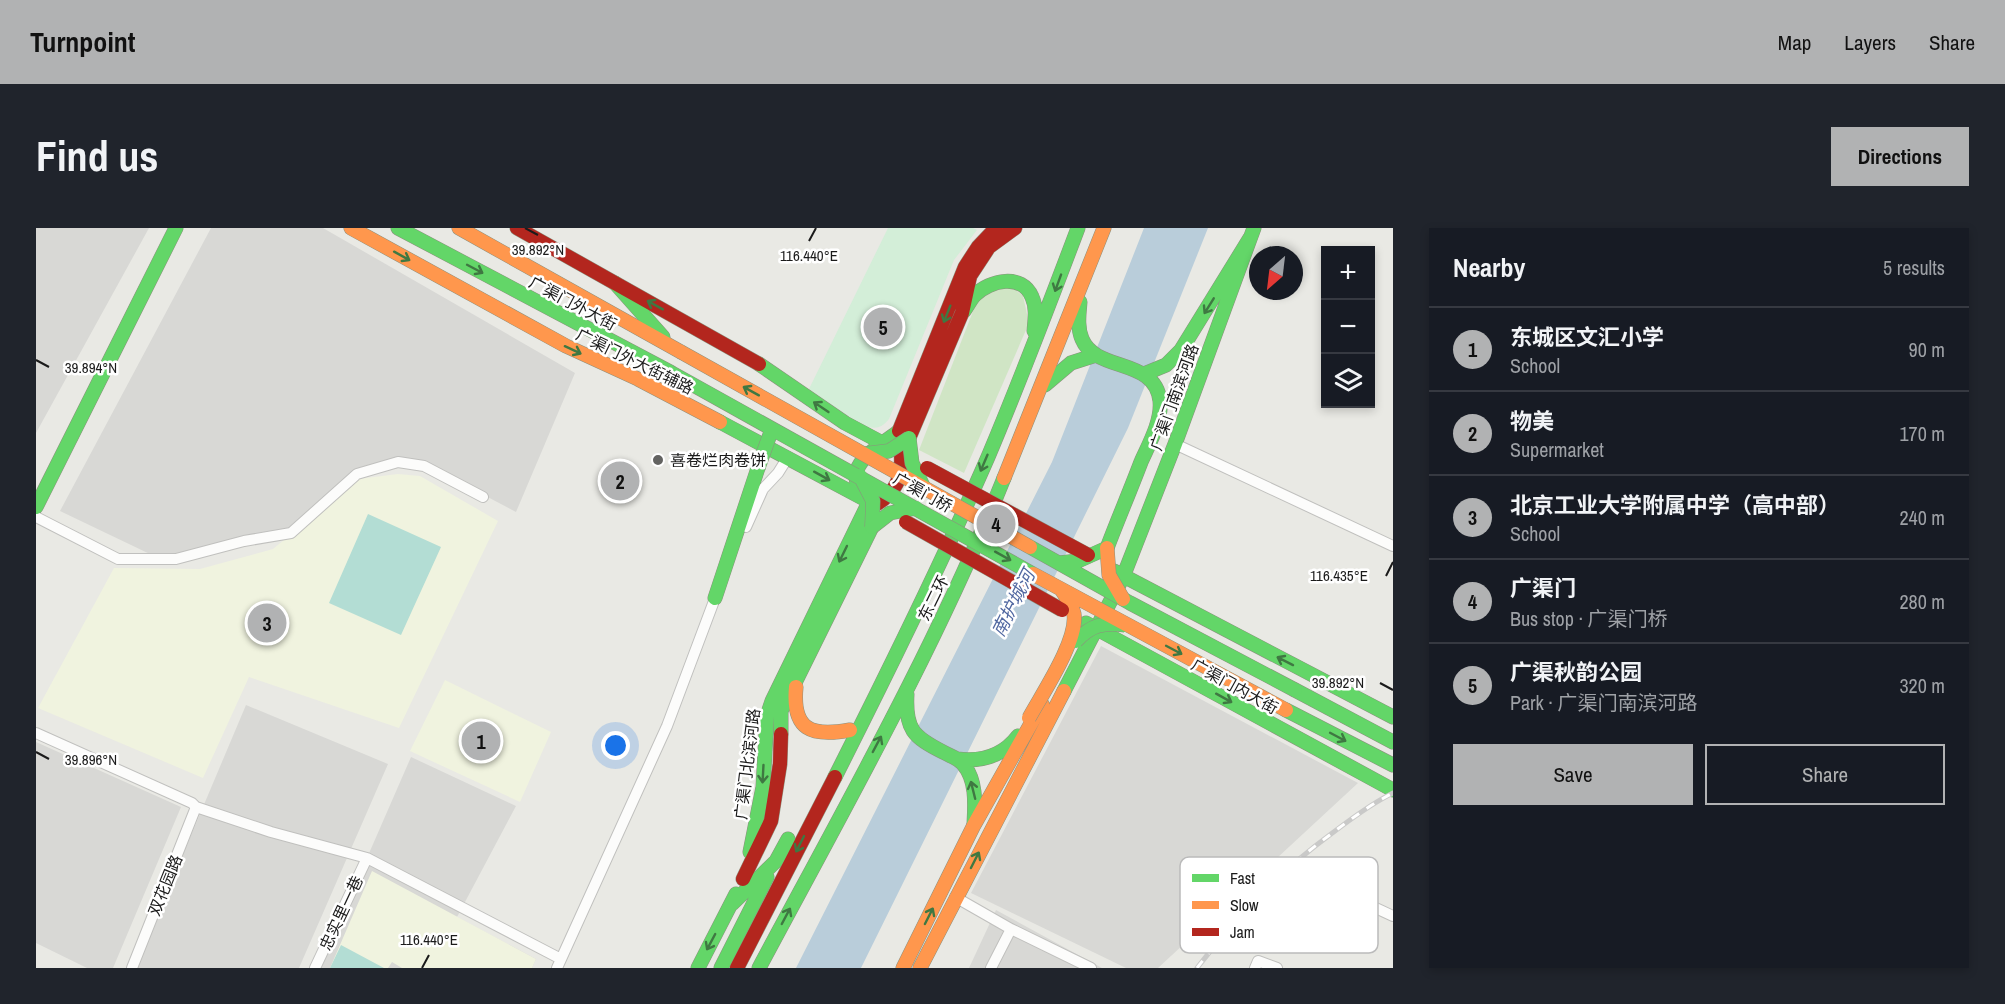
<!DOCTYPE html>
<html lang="en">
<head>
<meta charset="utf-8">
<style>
	body { margin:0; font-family:"Archivo Narrow","Noto Sans SC",sans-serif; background:#20242c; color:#f1f3f6 }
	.controls { position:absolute; right:18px; top:18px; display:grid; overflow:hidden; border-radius:0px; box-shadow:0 3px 9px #0003 }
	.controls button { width:54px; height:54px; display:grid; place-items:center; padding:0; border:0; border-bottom:2px solid #363941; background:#171b24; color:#f1f3f6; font:30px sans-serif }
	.compass { position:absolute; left:1213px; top:18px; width:54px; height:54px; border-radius:50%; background:#171b24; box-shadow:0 3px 9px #0003; rotate:208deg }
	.you { position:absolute; left:580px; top:518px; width:21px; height:21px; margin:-15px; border:4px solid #fff; border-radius:50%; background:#1a73e8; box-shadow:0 0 0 9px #1a73e833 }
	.badge { display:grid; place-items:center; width:39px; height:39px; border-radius:50%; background:#b1b2b3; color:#111; font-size:20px; font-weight:700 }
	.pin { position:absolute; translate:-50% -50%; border:3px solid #fff; box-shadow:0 2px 6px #0006 }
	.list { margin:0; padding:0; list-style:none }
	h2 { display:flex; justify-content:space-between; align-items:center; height:78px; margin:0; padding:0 24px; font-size:26px }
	h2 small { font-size:20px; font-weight:400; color:#9ea1a6 }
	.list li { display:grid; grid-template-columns:39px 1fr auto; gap:18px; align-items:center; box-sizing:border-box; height:84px; padding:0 24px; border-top:2px solid #363941 }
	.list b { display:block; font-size:22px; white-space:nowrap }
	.list p { margin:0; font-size:20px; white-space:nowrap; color:#9ea1a6 }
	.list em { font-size:20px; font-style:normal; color:#9ea1a6 }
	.actions { display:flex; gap:12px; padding:18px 24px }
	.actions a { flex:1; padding:14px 0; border:2px solid #b1b2b3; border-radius:0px; text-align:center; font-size:21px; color:#b1b2b3 }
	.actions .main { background:#b1b2b3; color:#111 }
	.icon { flex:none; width:33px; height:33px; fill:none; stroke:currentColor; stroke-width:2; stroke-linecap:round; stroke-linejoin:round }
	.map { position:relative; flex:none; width:1357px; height:740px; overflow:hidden; border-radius:0px }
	header { display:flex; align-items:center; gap:36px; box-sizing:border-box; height:84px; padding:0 30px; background:#b1b2b3; color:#111 }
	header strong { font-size:28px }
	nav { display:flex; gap:33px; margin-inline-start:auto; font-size:21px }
	.intro { display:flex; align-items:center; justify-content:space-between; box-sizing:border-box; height:144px; padding:0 36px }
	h1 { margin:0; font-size:42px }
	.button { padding:15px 27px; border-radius:0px; background:#b1b2b3; color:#111; font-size:21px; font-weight:700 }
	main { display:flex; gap:36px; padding:0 36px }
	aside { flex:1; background:#171b24; border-radius:0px; box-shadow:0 3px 9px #0003 }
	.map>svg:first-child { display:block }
	.residential { fill:#d8d8d5 }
	.education { fill:#f0f3df }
	.grass { fill:#d0e5c5 }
	.park { fill:#d3eed8 }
	.pitch { fill:#b3ddd4 }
	.water { fill:#b9cdda }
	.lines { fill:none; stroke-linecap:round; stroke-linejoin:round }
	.street-casing { stroke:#c0c0be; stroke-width:12 }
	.fast-casing { stroke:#8c917e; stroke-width:15 }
	.slow-casing { stroke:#8c917e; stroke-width:15 }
	.jam-casing { stroke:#8c917e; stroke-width:15 }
	.street { stroke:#fcfcfb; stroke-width:10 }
	.fast { stroke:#63d668; stroke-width:14 }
	.slow { stroke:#ff974d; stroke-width:14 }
	.jam { stroke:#b3261e; stroke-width:14 }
	.rail-casing { stroke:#c9c9c8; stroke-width:5 }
	.rail { stroke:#fff; stroke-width:3; stroke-dasharray:9; stroke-linecap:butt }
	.fast-bridge-casing { stroke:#8c917e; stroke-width:15; stroke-linecap:butt }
	.slow-bridge-casing { stroke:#8c917e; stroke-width:15; stroke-linecap:butt }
	.jam-bridge-casing { stroke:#8c917e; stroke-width:15; stroke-linecap:butt }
	.fast-bridge { stroke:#63d668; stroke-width:14 }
	.slow-bridge { stroke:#ff974d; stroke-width:14 }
	.jam-bridge { stroke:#b3261e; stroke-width:14 }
	.oneway { stroke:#3f7842 }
	.ticks { fill:none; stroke:#1b1b1b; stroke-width:2 }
	.poi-dot { fill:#636361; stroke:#fff; stroke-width:2 }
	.labels { text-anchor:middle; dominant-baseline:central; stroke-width:5; stroke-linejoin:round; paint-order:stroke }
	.street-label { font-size:16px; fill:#1b1b1b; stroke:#fff }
	.poi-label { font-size:16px; fill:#1b1b1b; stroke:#fff; text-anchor:start }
	.water-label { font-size:18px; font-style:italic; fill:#5168a1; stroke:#fff }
	.key { fill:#fff; stroke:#bbb; stroke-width:1.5 }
	.key-label { font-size:16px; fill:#1b1b1b }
	.ticks-label { font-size:15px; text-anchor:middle; fill:#1b1b1b; stroke:#fff; stroke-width:5; stroke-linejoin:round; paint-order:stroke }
</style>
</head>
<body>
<header>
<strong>Turnpoint</strong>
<nav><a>Map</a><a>Layers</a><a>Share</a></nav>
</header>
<div class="intro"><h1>Find us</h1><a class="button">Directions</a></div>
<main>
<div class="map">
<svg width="1357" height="740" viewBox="0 0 1357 740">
	<rect width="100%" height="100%" fill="#e9e9e4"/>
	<!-- residential -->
	<path class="residential" d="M0 0H113L0 205Z
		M175 0H287L539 145 480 284 387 235 326 245 256 302 167 323 118 328 24 283Z
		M1065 418 1322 555 1122 740H1090L935 665Z
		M210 477 352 536 263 740H99Z
		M0 514 145 579 77 740H51L0 715Z
		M375 529 480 578 421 689 500 731 496 740H283Z
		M960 682 1066 740H933Z"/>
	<!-- education -->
	<path class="education" d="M362 246 384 248 462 293 363 500 213 449 167 550 2 480 78 340 164 341 237 321 322 251Z
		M409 452 515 504 484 574 374 523Z
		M336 643 500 731 496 740H366L356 734 352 740H294Z"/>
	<!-- grass -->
	<path class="grass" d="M960 59H976L987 68 993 95 928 245 883 222 941 73Z"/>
	<!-- park -->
	<path class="park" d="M852 0H937L941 2 918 32 853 191C846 199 842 201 832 199L771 165Z"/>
	<!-- pitch -->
	<path class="pitch" d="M332 286 405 319 365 407 293 375Z
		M305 717 348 740H294Z"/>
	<!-- water -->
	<path class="water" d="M1108 0H1172L1092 200 825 740H760L1016 234Z"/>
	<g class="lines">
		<defs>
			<path id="street" d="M1139 216 1357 318
				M0 289 82 331H140L208 313 255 305 321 246 362 234 388 238 447 269
				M710 299 727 261 742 245 752 229
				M0 505 156 575 160 579 96 740
				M160 579 235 604 331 630 525 731
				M919 669 975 701 1055 740
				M1329 675 1357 688
				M279 740 331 630
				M521 740 631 498 681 365
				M955 740 975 701
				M1219 740 1222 733 1241 740"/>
			<path id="fast" d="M362 0 634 144
				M579 55 627 109
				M1044 74C1043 86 1041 99 1046 111 1060 145 1119 129 1124 173 1126 193 1113 216 1105 234 1094 263 1082 291 1071 320
				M928 83C932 78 934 72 939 67 954 52 986 45 996 69 1001 80 999 92 998 103
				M723 136 809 195 854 219
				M1108 146 1130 137 1145 122 1214 10
				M1009 157 1035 135 1060 127
				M684 194 832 273
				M0 279 140 0
				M1078 343 1357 489
				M679 370 722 240
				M1050 395 1357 562
				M1259 462 1357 514
				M1028 463 1087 349 1139 216 1218 0
				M871 466C869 501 877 509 907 524 914 528 922 530 927 536 941 552 939 577 938 596
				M1250 482 1357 537
				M745 506V483L836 299
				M921 531C945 534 967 528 982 508
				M799 549C852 444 905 337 952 229 984 153 1013 77 1042 0
				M714 624 727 559 731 488 736 473 833 274C829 268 823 261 821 254 813 233 850 214 863 203
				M696 676 740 633 752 611
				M662 740 700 666
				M685 740 731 649
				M723 740C809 579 900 419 968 250"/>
			<path id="slow" d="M315 0 530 118 602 151 684 194
				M423 0 645 124
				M968 250 1068 0
				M760 459C756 502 775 509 814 502
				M867 740 938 597 1006 476
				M884 740 1028 463"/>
			<path id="jam" d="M481 0 723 136
				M863 203 929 39 942 19 960 0
				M873 210 926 85 934 48 953 19 979 0
				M839 277C860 265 867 249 865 225
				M707 651 735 593 744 536 745 506
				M701 740 799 549"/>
		</defs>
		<!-- street casing -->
		<use href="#street" class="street-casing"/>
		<!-- fast casing -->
		<use href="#fast" class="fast-casing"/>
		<!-- slow casing -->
		<use href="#slow" class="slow-casing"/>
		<!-- jam casing -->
		<use href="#jam" class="jam-casing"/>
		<!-- street -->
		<use href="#street" class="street"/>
		<!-- fast -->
		<use href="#fast" class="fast"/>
		<!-- slow -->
		<use href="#slow" class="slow"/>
		<!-- jam -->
		<use href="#jam" class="jam"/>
		<defs>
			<path id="rail" d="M1161 740C1201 688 1242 645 1295 606 1315 591 1335 576 1357 565"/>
		</defs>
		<!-- rail casing -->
		<use href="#rail" class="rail-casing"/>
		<!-- rail -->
		<use href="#rail" class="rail"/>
		<defs>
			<path id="fast-bridge" d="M634 144 997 346
				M873 210 876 235 887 258
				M829 226 853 223 873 210
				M722 240 736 201
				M824 248 837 273 836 299
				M836 299 854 285 880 280
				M994 319 1094 375 1259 462
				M1023 335 1042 333 1071 320
				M1040 413C1055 397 1067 394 1089 397"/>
			<path id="slow-bridge" d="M645 124 994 319
				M1071 320 1073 347 1087 371
				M997 346 1250 482
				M993 490C1006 466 1042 413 1038 386 1036 377 1030 369 1025 361"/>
			<path id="jam-bridge" d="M891 240 1052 327
				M870 294 1026 382"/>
		</defs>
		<!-- fast-bridge casing -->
		<use href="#fast-bridge" class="fast-bridge-casing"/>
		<!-- slow-bridge casing -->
		<use href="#slow-bridge" class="slow-bridge-casing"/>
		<!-- jam-bridge casing -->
		<use href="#jam-bridge" class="jam-bridge-casing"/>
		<!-- fast-bridge -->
		<use href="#fast-bridge" class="fast-bridge"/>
		<!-- slow-bridge -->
		<use href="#slow-bridge" class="slow-bridge"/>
		<!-- jam-bridge -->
		<use href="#jam-bridge" class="jam-bridge"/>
	</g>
	<!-- one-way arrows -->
	<defs><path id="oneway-shaft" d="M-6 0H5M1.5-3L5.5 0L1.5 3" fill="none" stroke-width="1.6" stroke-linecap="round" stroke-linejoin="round" transform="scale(1.5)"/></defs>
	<g class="oneway">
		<use href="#oneway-shaft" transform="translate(366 28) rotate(29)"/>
		<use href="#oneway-shaft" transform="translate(439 41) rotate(28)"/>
		<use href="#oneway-shaft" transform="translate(1022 55) rotate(110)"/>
		<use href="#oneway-shaft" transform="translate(619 77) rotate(-151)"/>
		<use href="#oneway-shaft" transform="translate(1173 78) rotate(122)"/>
		<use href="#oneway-shaft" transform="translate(911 86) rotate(112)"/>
		<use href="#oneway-shaft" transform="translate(537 122) rotate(25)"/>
		<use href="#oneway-shaft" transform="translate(715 163) rotate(-151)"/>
		<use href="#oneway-shaft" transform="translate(785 179) rotate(-146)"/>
		<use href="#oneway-shaft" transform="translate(948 235) rotate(113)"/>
		<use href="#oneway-shaft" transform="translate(786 248) rotate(29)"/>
		<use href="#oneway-shaft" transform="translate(807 326) rotate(116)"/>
		<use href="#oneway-shaft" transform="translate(967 328) rotate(29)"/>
		<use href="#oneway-shaft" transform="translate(1138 422) rotate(28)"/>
		<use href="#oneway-shaft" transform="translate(1249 433) rotate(-153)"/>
		<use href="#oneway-shaft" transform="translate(1188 470) rotate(29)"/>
		<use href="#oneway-shaft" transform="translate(1302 509) rotate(28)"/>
		<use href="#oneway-shaft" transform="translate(841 516) rotate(-62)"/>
		<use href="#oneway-shaft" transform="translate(727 546) rotate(93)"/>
		<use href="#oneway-shaft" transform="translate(937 562) rotate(-104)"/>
		<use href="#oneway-shaft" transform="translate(764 616) rotate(117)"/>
		<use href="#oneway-shaft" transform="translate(939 632) rotate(-63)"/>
		<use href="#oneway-shaft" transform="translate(750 688) rotate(-62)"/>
		<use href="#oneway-shaft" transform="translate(893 688) rotate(-63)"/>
		<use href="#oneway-shaft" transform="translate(675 714) rotate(118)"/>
	</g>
	<!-- ticks -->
	<path class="ticks" d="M489 0 502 7M773 13 780 0M0 132 13 139M1350 348 1357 334M1344 455 1357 462M0 524 13 531M386 740 393 727"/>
	<!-- markers -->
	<circle class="poi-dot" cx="622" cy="232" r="6"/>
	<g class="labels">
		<!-- street labels -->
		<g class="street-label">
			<text transform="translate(537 75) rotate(28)">广渠门外大街</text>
			<text transform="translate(599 133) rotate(26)">广渠门外大街辅路</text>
			<text transform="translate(1138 169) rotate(-70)">广渠门南滨河路</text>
			<text transform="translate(887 264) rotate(29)">广渠门桥</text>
			<text transform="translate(897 370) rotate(-64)">东二环</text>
			<text transform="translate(1199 458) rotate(29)">广渠门内大街</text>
			<text transform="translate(711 536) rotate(-83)">广渠门北滨河路</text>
			<text transform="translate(129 657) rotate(-68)">双花园路</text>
			<text transform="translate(305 685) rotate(-65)">忠实里一巷</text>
		</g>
		<!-- poi labels -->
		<g class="poi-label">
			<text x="634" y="232">喜卷烂肉卷饼</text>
		</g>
		<!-- water labels -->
		<g class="water-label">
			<text transform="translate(977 375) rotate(-63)">南护城河</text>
		</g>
	</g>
	<!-- legend -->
	<rect x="1144" y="629" width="198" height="96" rx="9" class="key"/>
	<rect x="1156" y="646" width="27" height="8" fill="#63d668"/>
	<rect x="1156" y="673" width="27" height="8" fill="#ff974d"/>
	<rect x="1156" y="700" width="27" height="8" fill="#b3261e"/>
	<g class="key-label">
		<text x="1194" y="656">Fast</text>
		<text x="1194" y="683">Slow</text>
		<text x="1194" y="710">Jam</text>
	</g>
	<g class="ticks-label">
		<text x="502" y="27">39.892°N</text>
		<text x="773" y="33">116.440°E</text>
		<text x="55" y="145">39.894°N</text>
		<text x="1303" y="353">116.435°E</text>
		<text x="1302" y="460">39.892°N</text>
		<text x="55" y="537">39.896°N</text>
		<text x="393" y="717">116.440°E</text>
	</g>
</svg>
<div class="controls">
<button>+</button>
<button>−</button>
<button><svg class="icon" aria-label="layers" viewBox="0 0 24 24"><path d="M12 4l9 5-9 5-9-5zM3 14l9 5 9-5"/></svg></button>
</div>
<svg class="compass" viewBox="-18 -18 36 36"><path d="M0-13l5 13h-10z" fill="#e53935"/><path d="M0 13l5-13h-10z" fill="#9ea1a6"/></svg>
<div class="you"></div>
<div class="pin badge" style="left:445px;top:513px">1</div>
<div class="pin badge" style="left:584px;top:253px">2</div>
<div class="pin badge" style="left:231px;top:395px">3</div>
<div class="pin badge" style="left:960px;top:296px">4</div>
<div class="pin badge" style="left:847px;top:99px">5</div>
</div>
<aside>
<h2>Nearby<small>5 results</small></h2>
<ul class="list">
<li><span class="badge">1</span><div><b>东城区文汇小学</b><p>School</p></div><em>90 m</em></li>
<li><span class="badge">2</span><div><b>物美</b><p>Supermarket</p></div><em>170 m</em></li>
<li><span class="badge">3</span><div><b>北京工业大学附属中学（高中部）</b><p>School</p></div><em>240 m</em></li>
<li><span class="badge">4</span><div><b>广渠门</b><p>Bus stop · 广渠门桥</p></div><em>280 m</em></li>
<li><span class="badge">5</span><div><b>广渠秋韵公园</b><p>Park · 广渠门南滨河路</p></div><em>320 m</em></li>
</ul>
<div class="actions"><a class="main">Save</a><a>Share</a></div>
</aside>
</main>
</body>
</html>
